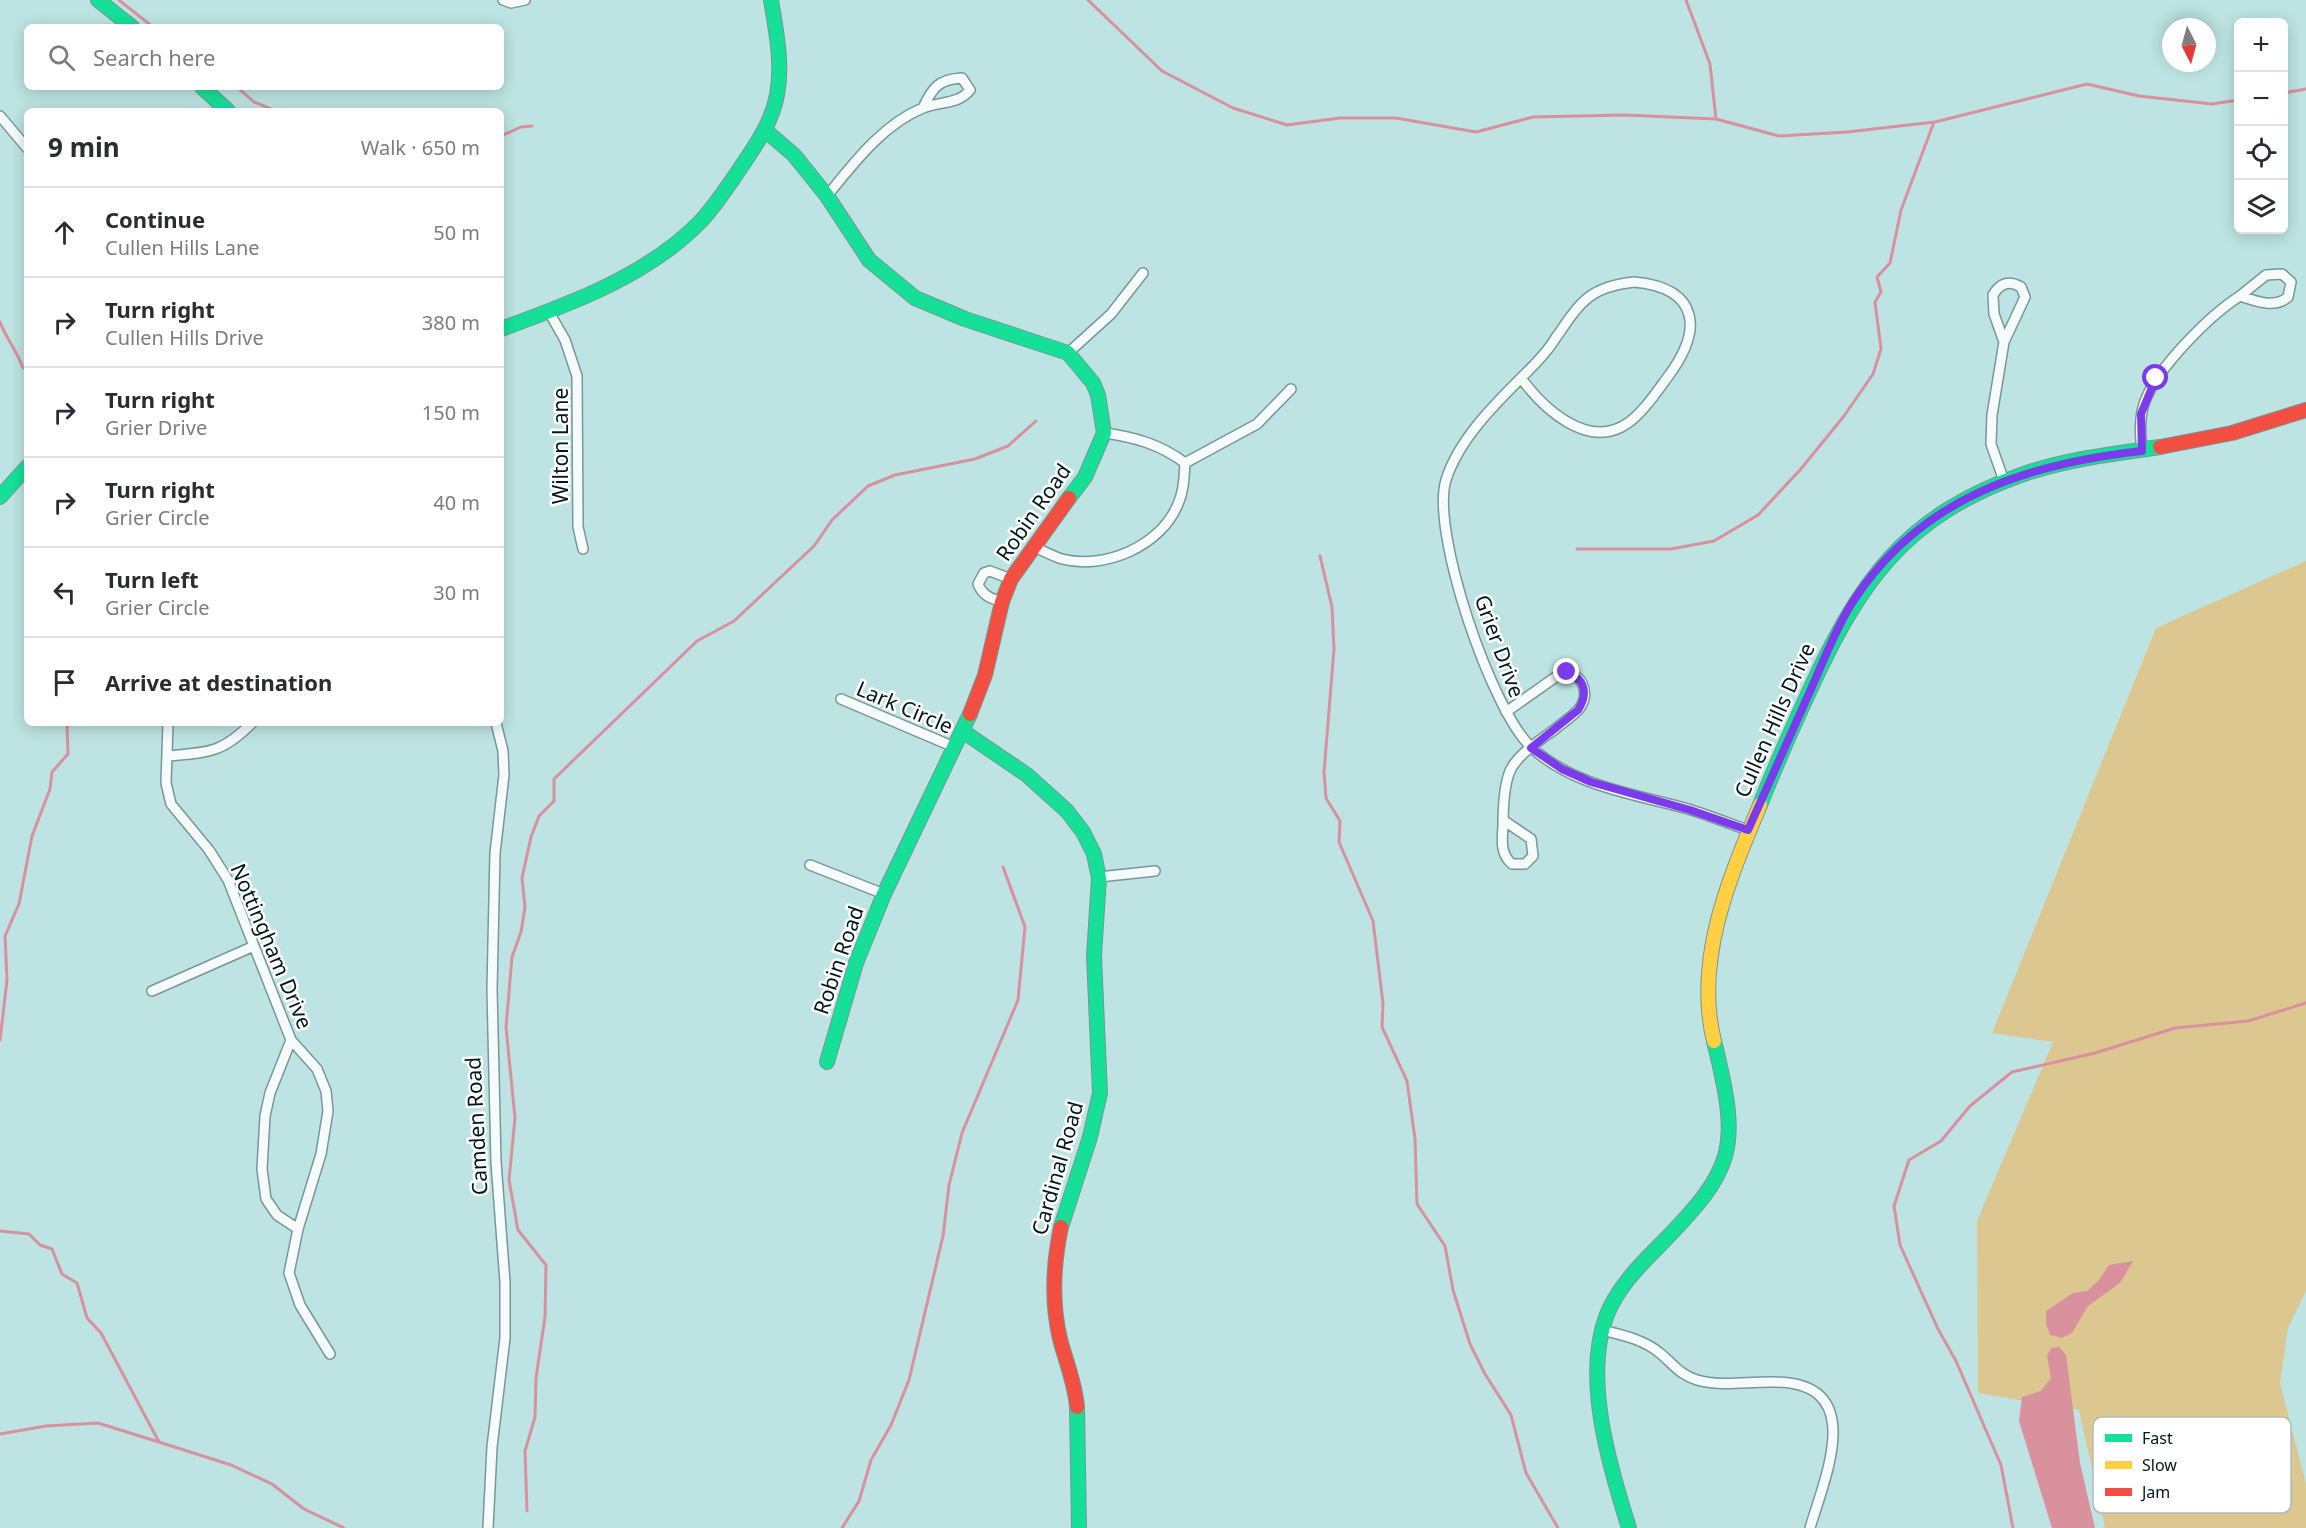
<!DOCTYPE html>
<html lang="en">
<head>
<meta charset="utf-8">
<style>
	body { margin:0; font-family:"Noto Sans",sans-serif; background:#f2f2f3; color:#2b2b33 }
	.controls { position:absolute; right:18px; top:18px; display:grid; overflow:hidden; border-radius:9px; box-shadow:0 3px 15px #0003 }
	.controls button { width:54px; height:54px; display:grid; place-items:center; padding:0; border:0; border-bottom:2px solid #e1e1e2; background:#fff; color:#2b2b33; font:30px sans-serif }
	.compass { position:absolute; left:2162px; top:18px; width:54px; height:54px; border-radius:50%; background:#fff; box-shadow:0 3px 15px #0003; rotate:174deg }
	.stop { position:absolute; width:18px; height:18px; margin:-14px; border:4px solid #7c3aed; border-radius:50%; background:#fff }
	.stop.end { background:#7c3aed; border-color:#fff; box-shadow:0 2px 6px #0008 }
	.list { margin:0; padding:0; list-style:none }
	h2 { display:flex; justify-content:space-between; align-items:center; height:78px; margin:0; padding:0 24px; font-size:26px }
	h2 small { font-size:20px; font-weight:400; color:#7c7c81 }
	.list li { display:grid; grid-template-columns:39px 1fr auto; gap:18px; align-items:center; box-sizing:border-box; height:90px; padding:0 24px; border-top:2px solid #e1e1e2 }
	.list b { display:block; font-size:22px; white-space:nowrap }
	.list p { margin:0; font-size:20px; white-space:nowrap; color:#7c7c81 }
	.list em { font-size:20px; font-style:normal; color:#7c7c81 }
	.icon { flex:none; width:33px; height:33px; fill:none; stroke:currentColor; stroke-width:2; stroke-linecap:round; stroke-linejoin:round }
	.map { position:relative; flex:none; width:2306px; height:1528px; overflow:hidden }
	.search { position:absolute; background:#fff; box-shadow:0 3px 15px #0003; left:24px; top:24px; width:480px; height:66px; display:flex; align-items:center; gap:15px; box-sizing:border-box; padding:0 21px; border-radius:9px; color:#7c7c81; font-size:22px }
	.panel { position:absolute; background:#fff; box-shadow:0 3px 15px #0003; left:24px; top:108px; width:480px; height:618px; border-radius:9px }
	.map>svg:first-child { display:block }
	.green { fill:#dcc791 }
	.water { fill:#d8919d }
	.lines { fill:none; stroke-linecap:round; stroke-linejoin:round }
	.stream { stroke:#d8919d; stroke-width:3 }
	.street-casing { stroke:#789796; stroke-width:12 }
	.fast-casing { stroke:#789796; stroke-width:16 }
	.slow-casing { stroke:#789796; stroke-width:16 }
	.jam-casing { stroke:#789796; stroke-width:16 }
	.street { stroke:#f5fbfb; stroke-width:9 }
	.fast { stroke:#16e098; stroke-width:14 }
	.slow { stroke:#ffcf43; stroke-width:14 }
	.jam { stroke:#f24e42; stroke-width:14 }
	.route { stroke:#7c3aed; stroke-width:8 }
	.labels { text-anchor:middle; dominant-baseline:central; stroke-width:5; stroke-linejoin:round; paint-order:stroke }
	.street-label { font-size:21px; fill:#001817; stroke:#fff }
	.key { fill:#fff; stroke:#b2bab9; stroke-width:1.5 }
	.key-label { font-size:16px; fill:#001817 }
</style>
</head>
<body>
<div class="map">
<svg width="2306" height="1528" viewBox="0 0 2306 1528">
	<rect width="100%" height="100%" fill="#bde4e2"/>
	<!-- green -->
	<path class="green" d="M2306 561V1291L2288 1328 2280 1383 2306 1484V1528H2105L2079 1410 1978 1393 1977 1221 2053 1042 1992 1033 2156 628Z"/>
	<!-- water -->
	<path class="water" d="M2133 1261 2120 1283 2088 1306 2072 1333 2062 1338 2050 1335 2046 1324V1311L2073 1293 2087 1291 2099 1280 2109 1265Z
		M2059 1347 2066 1355 2080 1463 2095 1528H2052L2019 1421 2022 1397 2041 1391 2051 1378 2047 1356 2051 1348Z"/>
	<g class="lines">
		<!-- stream -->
		<path class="stream" d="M119 0 153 27
			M1088 0 1162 71 1233 108 1287 125 1340 118H1396L1476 132 1533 117 1625 115 1716 119 1779 136 1847 132 1935 122 2087 84 2139 96 2212 104 2238 100
			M1686 0 1710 64 1716 119
			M237 87 254 102 276 111
			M2284 93 2306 89
			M501 136 521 127 532 126
			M0 322C6 338 17 351 23 368
			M1577 549H1671L1714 541 1758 515 1800 470 1844 416 1873 374 1881 349 1875 302 1881 292 1877 277 1890 263 1901 210 1934 122
			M1320 556 1332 607 1334 649 1324 772 1326 798 1340 821 1339 842 1373 921 1383 1003 1382 1027 1407 1081 1415 1139 1417 1204 1445 1246 1453 1290 1470 1344 1485 1374 1511 1415 1526 1473 1558 1528
			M0 1040 7 980 5 936 19 904 32 836 50 789 52 772 68 754 67 723
			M0 1231 29 1234 40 1245 52 1249 62 1274 77 1283 87 1318 101 1333 159 1442 231 1465 272 1484 304 1509 344 1528
			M0 1434 46 1426 98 1423 159 1442
			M527 1511 525 1451 535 1417 536 1378 545 1317 546 1265 518 1230 509 1180 515 1118 506 1027 512 957 521 932 525 907 522 878 531 837 539 816 554 801V779L697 641 734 621 814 546 832 520 868 486 895 475 975 459 1008 446 1036 421
			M842 1528 859 1501 871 1460 891 1425 909 1380 943 1236 949 1185 962 1133 1018 1000 1025 927 1003 867
			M2013 1528 2001 1465 1956 1361 1938 1329 1900 1245 1894 1206 1909 1160 1941 1141 1970 1106 2012 1072 2095 1053 2175 1028 2248 1021 2306 1003"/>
		<defs>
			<path id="street" d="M503 0 511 3 525 0
				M0 116 27 148
				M827 196C853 164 883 124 923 108 940 101 958 105 970 90L962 78C939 79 932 88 923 108
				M1634 282C1656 284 1683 291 1689 315 1695 337 1679 362 1667 378 1655 394 1644 411 1628 423 1588 451 1543 408 1521 378 1533 366 1546 354 1555 339 1580 303 1588 287 1634 282Z
				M549 312 565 340 577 376 578 527 583 549
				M1068 353 1111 314 1143 273
				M1521 378C1493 406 1458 441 1446 480 1430 531 1492 712 1532 748 1575 787 1635 794 1688 809 1708 815 1728 823 1748 830
				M2142 451C2140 434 2139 417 2145 401 2158 367 2210 315 2240 296 2256 301 2274 309 2288 297L2291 282 2282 274 2266 275 2240 296
				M1185 463 1257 424 1291 389
				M2004 481 1991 444 1992 415 2004 342 2025 297 2021 287C2009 280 2000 283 1993 295L1994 314 2004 342
				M1032 546C1042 550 1052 556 1062 559 1105 570 1161 546 1178 504 1184 491 1184 477 1185 463 1160 444 1134 437 1104 433
				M1002 602C990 598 983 596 978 584L984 573 990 571 1011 579
				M841 699 954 747
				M168 723 166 783 171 804 209 850 228 880 291 1040 317 1069 326 1091 328 1111 321 1154 298 1229 289 1273 300 1305 330 1354
				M168 756C210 752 222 753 252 723
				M1503 820 1531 839 1533 856 1525 864H1512C1500 854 1502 840 1503 826 1503 810 1504 785 1510 771 1517 755 1540 740 1554 730 1562 723 1572 717 1579 709 1592 693 1581 669 1560 674L1506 712
				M810 865 884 894
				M1099 877 1155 871
				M152 991 254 946
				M291 1040 270 1093 265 1116 262 1169 266 1199 277 1215 298 1229
				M1602 1330C1623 1335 1645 1340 1661 1354 1674 1365 1680 1375 1697 1380 1722 1387 1749 1381 1775 1382 1867 1383 1826 1474 1810 1528
				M488 1528 492 1447 505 1338V1282L496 1162 492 989 495 853 504 775 503 751 496 723"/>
			<path id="fast" d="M98 0 132 27
				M202 87 228 111
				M766 131 794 155 827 196 869 260 915 298 965 319 1068 353 1093 383 1098 395 1104 433 1085 477 1069 498
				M501 329C570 304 647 276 700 222 716 205 728 186 741 167 756 145 772 122 777 95 783 63 776 31 771 0
				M0 497 27 467
				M964 732 1027 775 1067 811 1083 832 1094 854 1099 878 1094 956 1100 1093 1090 1137 1061 1227
				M1760 805C1775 767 1792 729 1809 692 1859 583 1903 517 2021 475 2066 459 2113 454 2160 447
				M827 1062 856 963 884 894 970 714
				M1077 1407 1079 1528
				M1629 1528C1610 1468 1583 1379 1606 1317 1616 1290 1637 1268 1657 1248 1736 1168 1741 1150 1714 1041"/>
			<path id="slow" d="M1714 1041C1694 960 1729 879 1760 805"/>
			<path id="jam" d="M2160 447 2232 433 2306 410
				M970 714 985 675 1002 602 1011 579 1069 498
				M1061 1227C1053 1265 1051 1301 1060 1339 1066 1362 1075 1383 1077 1407"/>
		</defs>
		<!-- street casing -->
		<use href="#street" class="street-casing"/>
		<!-- fast casing -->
		<use href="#fast" class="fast-casing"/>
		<!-- slow casing -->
		<use href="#slow" class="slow-casing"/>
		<!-- jam casing -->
		<use href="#jam" class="jam-casing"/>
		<!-- street -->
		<use href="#street" class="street"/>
		<!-- fast -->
		<use href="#fast" class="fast"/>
		<!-- slow -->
		<use href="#slow" class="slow"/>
		<!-- jam -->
		<use href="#jam" class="jam"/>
	</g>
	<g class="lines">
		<!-- route -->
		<path class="route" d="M1567 672C1586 679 1588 695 1578 710L1531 748 1562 769 1591 782 1690 810 1748 830C1769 783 1790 736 1811 689 1824 660 1835 630 1852 603 1919 499 2024 464 2142 451L2141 414 2156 378"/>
	</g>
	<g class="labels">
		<!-- street labels -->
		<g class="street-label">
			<text transform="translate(560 446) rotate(-90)">Wilton Lane</text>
			<text transform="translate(1033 512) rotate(-55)">Robin Road</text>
			<text transform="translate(1500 646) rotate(70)">Grier Drive</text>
			<text transform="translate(905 707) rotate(23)">Lark Circle</text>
			<text transform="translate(1774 720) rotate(-66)">Cullen Hills Drive</text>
			<text transform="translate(272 946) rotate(67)">Nottingham Drive</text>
			<text transform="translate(838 960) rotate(-71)">Robin Road</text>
			<text transform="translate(476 1126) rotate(-93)">Camden Road</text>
			<text transform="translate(1057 1168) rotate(-74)">Cardinal Road</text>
		</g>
	</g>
	<!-- legend -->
	<rect x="2093" y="1417" width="198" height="96" rx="9" class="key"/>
	<rect x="2105" y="1434" width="27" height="8" fill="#16e098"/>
	<rect x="2105" y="1461" width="27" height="8" fill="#ffcf43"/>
	<rect x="2105" y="1488" width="27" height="8" fill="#f24e42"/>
	<g class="key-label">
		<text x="2142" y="1444">Fast</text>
		<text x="2142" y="1471">Slow</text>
		<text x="2142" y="1498">Jam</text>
	</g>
</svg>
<div class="controls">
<button>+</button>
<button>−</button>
<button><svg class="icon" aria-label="locate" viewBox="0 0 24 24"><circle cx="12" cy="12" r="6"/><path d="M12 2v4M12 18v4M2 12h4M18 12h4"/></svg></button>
<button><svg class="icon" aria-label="layers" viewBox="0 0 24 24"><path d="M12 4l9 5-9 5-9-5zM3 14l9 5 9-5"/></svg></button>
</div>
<svg class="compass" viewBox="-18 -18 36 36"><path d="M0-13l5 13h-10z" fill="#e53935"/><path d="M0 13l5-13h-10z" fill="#7c7c81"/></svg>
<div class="stop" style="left:2156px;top:378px"></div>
<div class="stop end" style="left:1567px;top:672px"></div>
<div class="search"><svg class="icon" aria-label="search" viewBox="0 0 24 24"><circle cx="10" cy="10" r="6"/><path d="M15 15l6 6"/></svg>Search here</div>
<section class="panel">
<h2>9 min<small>Walk · 650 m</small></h2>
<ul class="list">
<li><svg class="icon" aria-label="ahead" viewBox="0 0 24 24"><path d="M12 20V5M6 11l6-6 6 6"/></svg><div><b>Continue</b><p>Cullen Hills Lane</p></div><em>50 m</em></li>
<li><svg class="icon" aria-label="right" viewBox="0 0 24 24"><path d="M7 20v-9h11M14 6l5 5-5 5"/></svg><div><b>Turn right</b><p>Cullen Hills Drive</p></div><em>380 m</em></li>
<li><svg class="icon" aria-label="right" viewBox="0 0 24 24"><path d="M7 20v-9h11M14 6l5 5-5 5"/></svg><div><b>Turn right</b><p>Grier Drive</p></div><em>150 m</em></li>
<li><svg class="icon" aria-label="right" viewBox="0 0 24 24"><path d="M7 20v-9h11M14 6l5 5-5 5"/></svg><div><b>Turn right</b><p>Grier Circle</p></div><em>40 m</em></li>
<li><svg class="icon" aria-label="left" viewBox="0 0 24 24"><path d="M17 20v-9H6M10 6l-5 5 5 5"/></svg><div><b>Turn left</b><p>Grier Circle</p></div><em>30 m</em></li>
<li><svg class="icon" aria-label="arrive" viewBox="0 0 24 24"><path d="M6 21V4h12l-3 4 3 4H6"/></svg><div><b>Arrive at destination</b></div></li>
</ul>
</section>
</div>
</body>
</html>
